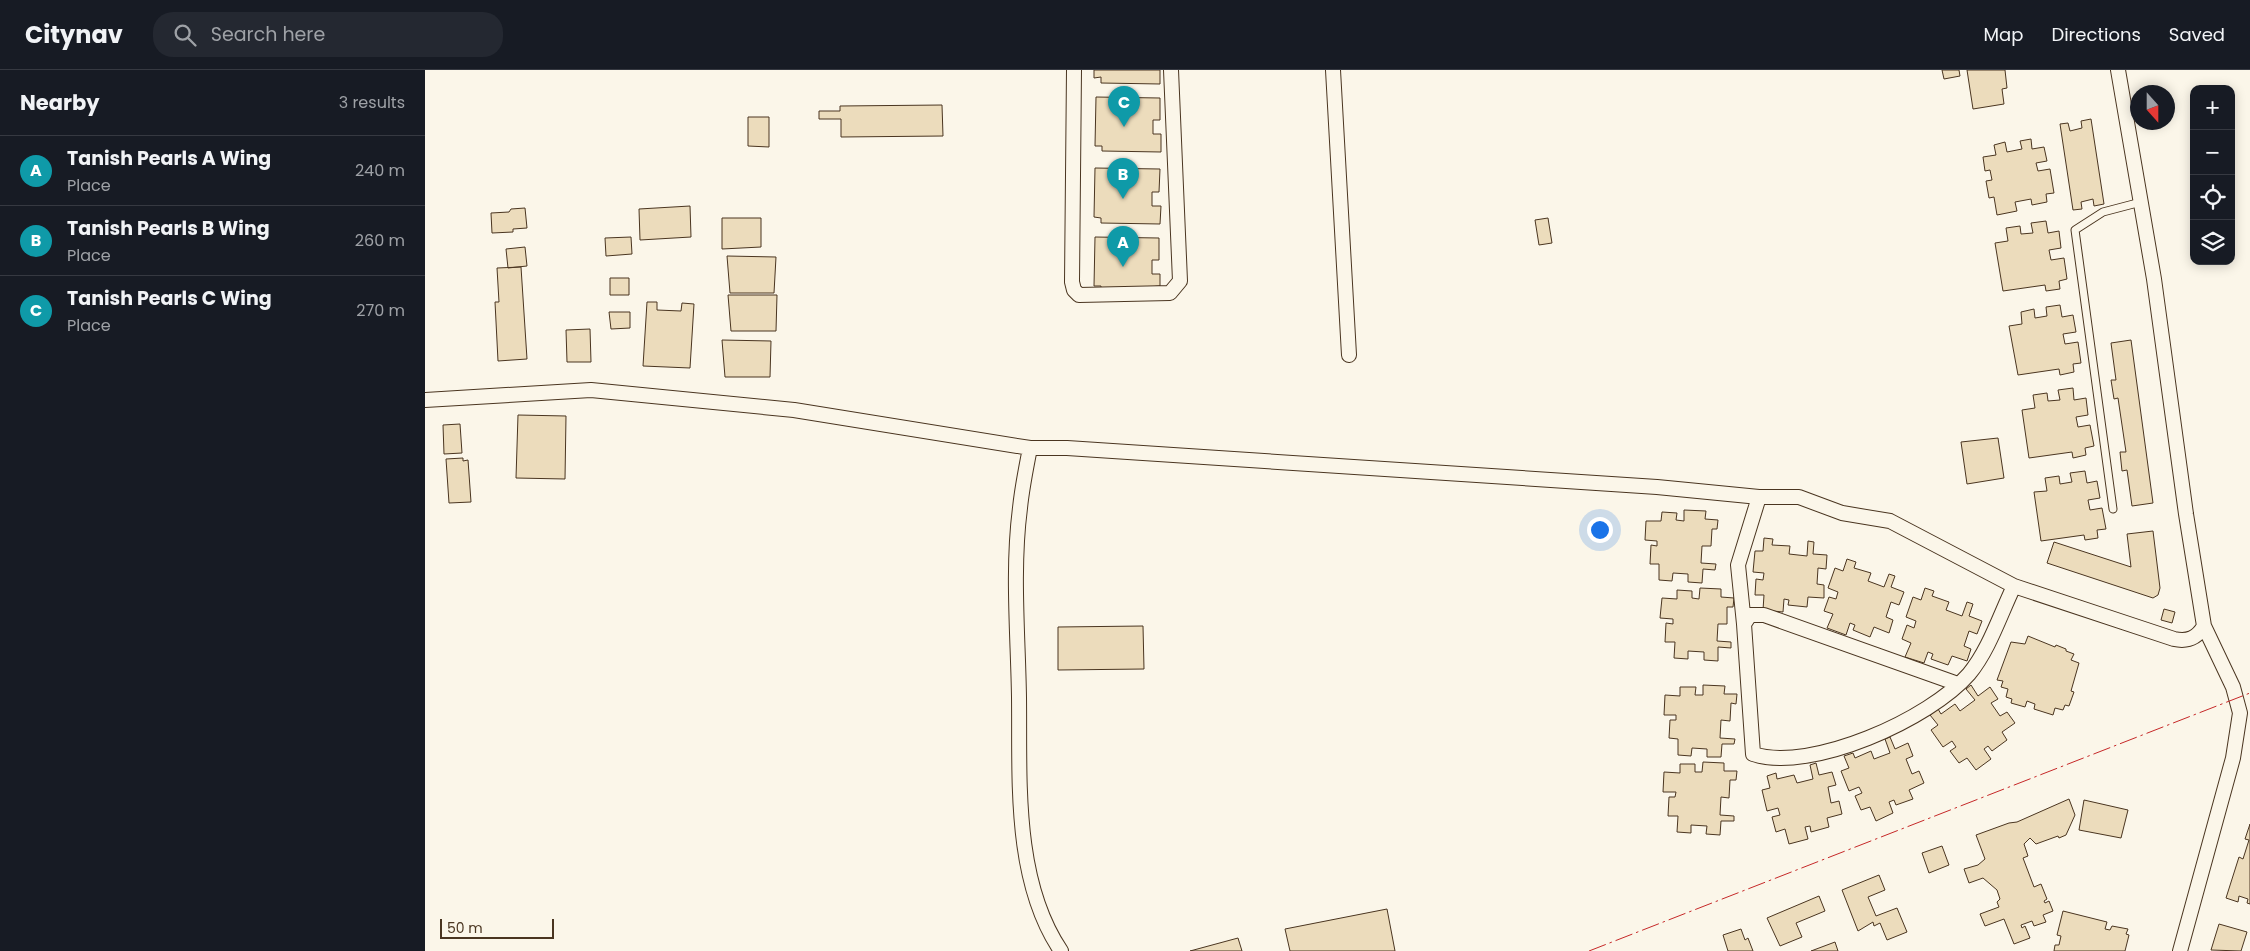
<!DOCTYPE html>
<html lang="en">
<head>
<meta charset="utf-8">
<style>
	body { margin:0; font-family:Poppins,sans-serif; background:#242831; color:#f1f3f6 }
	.controls { position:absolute; right:15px; top:15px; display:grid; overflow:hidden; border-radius:10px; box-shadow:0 2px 12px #0003 }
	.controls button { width:45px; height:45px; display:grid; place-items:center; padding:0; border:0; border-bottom:1px solid #363941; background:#171b24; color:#f1f3f6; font:25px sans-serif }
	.compass { position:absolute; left:1705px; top:15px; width:45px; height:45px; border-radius:50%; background:#171b24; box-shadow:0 2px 12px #0003; rotate:159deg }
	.scale { position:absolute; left:15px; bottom:12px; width:114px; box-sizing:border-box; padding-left:5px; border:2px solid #4a3520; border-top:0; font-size:14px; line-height:18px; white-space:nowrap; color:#4a3520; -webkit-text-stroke:4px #fbf6e9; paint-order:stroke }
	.you { position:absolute; left:1174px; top:459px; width:18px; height:18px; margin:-12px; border:4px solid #fff; border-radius:50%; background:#1a73e8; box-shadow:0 0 0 8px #1a73e833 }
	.badge { display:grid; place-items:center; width:32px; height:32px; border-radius:50%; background:#7c3aed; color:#fff; font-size:16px; font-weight:700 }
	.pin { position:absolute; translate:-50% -41px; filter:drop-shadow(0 1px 2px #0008) }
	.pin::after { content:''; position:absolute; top:26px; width:18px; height:15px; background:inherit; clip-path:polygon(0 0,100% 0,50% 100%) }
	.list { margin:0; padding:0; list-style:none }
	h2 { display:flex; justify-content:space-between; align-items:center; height:65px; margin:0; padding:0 20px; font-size:21px }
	h2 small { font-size:16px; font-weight:400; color:#9ea1a6 }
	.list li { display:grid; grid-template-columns:32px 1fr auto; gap:15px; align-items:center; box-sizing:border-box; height:70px; padding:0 20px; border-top:1px solid #363941 }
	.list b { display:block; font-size:19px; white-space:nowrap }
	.list p { margin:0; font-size:16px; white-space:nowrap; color:#9ea1a6 }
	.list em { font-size:16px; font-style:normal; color:#9ea1a6 }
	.icon { flex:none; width:28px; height:28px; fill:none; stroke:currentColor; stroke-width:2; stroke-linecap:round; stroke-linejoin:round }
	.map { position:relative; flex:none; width:1825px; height:881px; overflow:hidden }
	header { display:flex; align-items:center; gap:30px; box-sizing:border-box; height:70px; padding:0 25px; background:#171b24; border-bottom:1px solid #363941 }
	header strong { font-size:24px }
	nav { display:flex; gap:28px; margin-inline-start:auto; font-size:18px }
	.search { width:350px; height:45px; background:#242831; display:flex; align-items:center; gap:12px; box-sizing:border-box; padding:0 18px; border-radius:20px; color:#9ea1a6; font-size:19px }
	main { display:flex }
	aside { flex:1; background:#171b24 }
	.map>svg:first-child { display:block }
	.building { fill:#ecdcbc; stroke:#4a3520 }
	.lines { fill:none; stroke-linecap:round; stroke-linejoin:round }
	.lane-casing { stroke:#4a3520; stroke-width:9 }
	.street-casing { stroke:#4a3520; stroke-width:16 }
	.lane { stroke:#fbf6e9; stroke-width:7 }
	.street { stroke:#fbf6e9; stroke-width:14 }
	.power { stroke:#c62828; stroke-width:1; stroke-dasharray:18 4 2.5 4; stroke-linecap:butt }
</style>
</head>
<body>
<header>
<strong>Citynav</strong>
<div class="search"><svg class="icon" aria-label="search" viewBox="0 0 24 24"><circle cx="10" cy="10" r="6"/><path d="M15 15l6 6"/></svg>Search here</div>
<nav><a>Map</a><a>Directions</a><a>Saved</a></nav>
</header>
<main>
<aside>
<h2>Nearby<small>3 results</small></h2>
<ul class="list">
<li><span class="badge" style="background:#0f9aa8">A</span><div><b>Tanish Pearls A Wing</b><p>Place</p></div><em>240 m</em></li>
<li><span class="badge" style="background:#0f9aa8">B</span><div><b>Tanish Pearls B Wing</b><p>Place</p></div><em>260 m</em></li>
<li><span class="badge" style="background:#0f9aa8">C</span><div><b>Tanish Pearls C Wing</b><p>Place</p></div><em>270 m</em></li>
</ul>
</aside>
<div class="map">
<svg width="1825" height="881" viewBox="0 0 1825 881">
	<rect width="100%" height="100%" fill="#fbf6e9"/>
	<!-- building -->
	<path class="building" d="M669 0H735V14L676 13V7L669 8Z
		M1517 0H1534L1535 6 1519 9Z
		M1542 0H1580L1582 18 1577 19 1579 34 1548 39Z
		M671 27 735 28V50H728V64H736V82L677 81V76H670Z
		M517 35 518 66 416 67V49H394V41H415V36Z
		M323 47H344V77L323 76Z
		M1666 49 1679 134 1669 136 1668 129 1656 132 1657 139 1648 140 1635 54 1643 53 1645 61 1657 58 1656 51Z
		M1606 69 1607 79 1619 77 1622 91 1611 93 1613 101 1625 99 1629 123 1621 124 1622 132 1607 135 1606 129 1590 132 1592 141 1572 145 1569 127 1564 128 1561 111 1567 110 1565 100 1560 101 1558 87 1571 85 1569 75 1580 72 1582 82 1597 79 1595 71Z
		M670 98 735 99 734 122H727V136H736L735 154 676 153V148L669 147Z
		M265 136 266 167 215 170 214 139Z
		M100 138 102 158 88 159V162L67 163 66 143 84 142 86 139Z
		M297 148H336V177L297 179Z
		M1123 148 1127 173 1114 175 1110 150Z
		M1621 151 1623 163 1634 161 1636 178 1624 180 1626 190 1639 188 1642 209 1634 211 1635 219 1621 221 1620 215 1578 221 1570 173 1583 171 1581 158 1595 156 1596 164 1608 163 1606 153Z
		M206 167 207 184 181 186 180 168Z
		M670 167 734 168V190H727V204H735V216L676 221V216H669Z
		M100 177 102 196 83 198 81 179Z
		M302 186 351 187 349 223H305Z
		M96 197 102 289 73 291 70 232H74L72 198Z
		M185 208H204V225H185Z
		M303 225H352L351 261H306Z
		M222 232H232V240L256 241 257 233 269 234 265 298 218 296Z
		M1635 235 1637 247 1648 245 1651 262 1638 264 1640 274 1653 272 1656 293 1648 294 1649 302 1635 305 1634 299 1593 305 1584 256 1597 254 1596 242 1609 239 1610 248 1622 246 1621 237Z
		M184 242H205V258L186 259Z
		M165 259 166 292H142L141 260Z
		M297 270 346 271 345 307H300Z
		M1706 270 1728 433 1707 436 1702 400 1697 401 1695 382H1701L1693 328 1689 329 1686 310H1691L1686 273Z
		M1648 318 1649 330 1661 328 1663 345 1651 347 1653 357 1665 355 1669 376 1660 378 1661 385 1648 388 1647 382 1604 388 1597 340 1610 338 1608 325 1622 323 1623 331 1635 330 1633 320Z
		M93 345 141 346 140 409 91 408Z
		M35 354 37 383 19 384 18 355Z
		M1573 368 1579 408 1542 414 1536 372Z
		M38 388V391L43 390 46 432 24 433 21 389Z
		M1660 401 1662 413 1672 411 1675 428 1663 430 1665 440 1677 438 1681 459 1672 460 1673 468 1660 470 1659 465 1616 471 1609 422 1622 421 1620 408 1634 406 1635 414 1647 412 1645 403Z
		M1259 440 1281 441 1280 449 1293 450 1292 459H1287L1286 476H1277L1276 493 1291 494 1290 500 1278 499 1277 513 1263 512V504L1248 503 1247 511 1234 510V494H1225L1226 475 1232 476V471L1220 470 1221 451H1236L1237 442 1252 443 1251 450 1259 451Z
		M1728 461 1735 518 1733 525 1728 528 1622 493 1629 472 1706 497 1702 464Z
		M1339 468 1348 469 1347 475 1365 476 1364 484 1382 486 1383 471 1389 472 1388 484 1402 485 1401 499 1393 498 1392 514 1399 515V528L1383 527 1382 537 1363 535 1364 530 1359 529 1358 542 1338 540 1339 525H1330L1331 509 1338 510 1339 503 1328 502 1330 481H1338Z
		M1422 489 1431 492 1429 498 1446 503 1443 511 1459 517 1464 504 1470 506 1466 517 1479 522 1474 535 1466 532 1461 547 1468 550 1464 563 1449 557 1445 567 1428 560 1430 555 1425 553 1421 565 1402 558 1408 544 1399 541 1404 527 1411 529 1413 522 1403 518 1410 498 1418 501Z
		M1275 518 1296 519V527L1309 528 1308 537H1302V554H1293L1292 571 1306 572V578L1293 577V591L1279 590V582L1263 581V589L1249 588 1250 572H1240L1241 553 1248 554V549L1235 548 1237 528 1252 529V520L1267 521V528L1274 529Z
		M1500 518 1509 521 1507 526 1524 532 1521 540 1537 546 1542 532 1548 534 1544 546 1557 551 1552 564 1544 561 1539 576 1546 579 1542 591 1527 586 1523 595 1506 589 1508 584 1503 582 1499 593 1480 587 1486 573 1477 569 1482 555 1489 558 1491 551 1481 547 1488 527 1496 530Z
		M1739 539 1750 542 1747 553 1736 550Z
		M718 556 719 599 633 600V557Z
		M1603 566 1630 577 1631 575 1641 579V581L1649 584 1646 590 1654 593 1646 621 1649 622 1644 636 1640 635 1638 640 1630 638 1628 645 1609 639 1610 634 1602 631 1600 637 1586 633 1587 629 1581 627 1583 619 1576 617 1578 611 1572 610 1586 572 1600 574Z
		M1278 615 1300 616 1299 624H1312L1311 634 1306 633 1305 651 1296 650 1295 668 1310 669 1309 674H1297L1296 687H1282V679L1267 678 1266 686 1253 685V669L1244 668 1245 650H1251V645H1239L1240 625 1255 626V617H1271L1270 625H1278Z
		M1546 615 1553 626 1565 617 1573 629 1566 633 1575 646 1582 642 1590 653 1577 662 1582 670 1567 681 1563 676 1559 679 1566 689 1551 700 1542 688 1534 693 1525 681 1531 677 1527 671 1518 677 1506 660 1513 655 1505 645 1513 639 1516 644 1530 634 1535 641 1550 630 1541 619Z
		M1465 667 1470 679 1483 673 1488 686 1481 689 1487 704 1494 701 1499 713 1484 720 1488 729 1471 735 1469 730 1464 732 1468 743 1451 751 1445 737 1436 740 1430 726 1437 723 1434 717 1424 721 1416 701 1424 698 1419 686 1428 683 1430 688 1446 681 1449 689 1465 683 1460 669Z
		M1278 692 1299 693V701H1312L1311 710H1305L1304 728 1296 727 1295 745 1309 746V751H1296L1295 765 1281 764 1282 756 1266 755V763L1252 762 1253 746H1243L1244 727H1250L1251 722H1238L1239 702 1255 703V694H1270V702H1277Z
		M1391 693 1394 705 1407 702 1411 715 1403 717 1406 733 1414 731 1417 744 1402 748 1404 757 1386 762 1385 756 1380 757 1383 769 1364 774 1360 759 1351 762 1347 747 1355 745 1353 738 1342 741 1337 720 1345 718 1342 706 1351 703 1352 709 1369 705 1372 713 1388 709 1385 695Z
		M1644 729 1650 745 1641 765 1634 768 1633 766 1611 774 1605 768 1599 774 1603 786 1598 788 1609 817 1616 814 1622 829 1619 831 1620 833 1624 831 1628 841 1618 845 1621 852 1609 856 1607 851 1596 855 1597 858 1600 856 1605 868 1589 874 1579 849 1560 856 1555 844 1574 837 1572 832 1575 829 1572 820 1558 808 1544 813 1539 799 1553 795 1560 789 1551 765 1584 753 1592 752Z
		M1659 730 1703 740 1696 768 1654 760Z
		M1825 754V834L1822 833 1823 829 1814 826 1813 832 1801 828 1814 787 1818 789 1824 770 1820 769Z
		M1517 776 1524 795 1504 803 1497 783Z
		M1454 805 1460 820 1443 827 1451 846 1472 838 1482 862 1462 870 1455 853 1449 856 1448 852 1433 861 1417 820Z
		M1394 826 1400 841 1371 853 1377 867 1355 876 1342 848Z
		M962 839 970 881H865L860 859Z
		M1638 841 1682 852 1680 859 1685 860 1687 856 1703 859 1701 864 1704 865 1700 881H1629L1630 875H1634L1636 866 1632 865Z
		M1794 854 1822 862 1816 881 1786 880Z
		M1316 859 1320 870 1323 868 1328 881H1303L1298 865Z
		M813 868 817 881H765Z
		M1410 872 1413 881H1386Z"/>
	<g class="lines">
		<defs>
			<path id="lane" d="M1688 439 1650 160 1678 142 1716 132"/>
			<path id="street" d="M649 0 647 212 649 220 654 225 745 223 755 211 746 0
				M908 0 924 285
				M0 330 166 320 369 340 605 378
				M1319 554 1313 495 1334 427
				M1533 614 1339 545H1325L1319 554 1328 684C1386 703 1505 649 1544 604 1564 580 1575 545 1589 516L1749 569C1763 572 1772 568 1779 556L1761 444 1729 209 1693 0
				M636 881C588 810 595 709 594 627 593 565 587 500 595 438 597 418 601 398 605 378H642L1232 417 1334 427H1374L1417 443 1465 451 1589 516
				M1755 881 1808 688 1815 643 1808 617 1779 556"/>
		</defs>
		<!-- lane casing -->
		<use href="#lane" class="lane-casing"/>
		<!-- street casing -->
		<use href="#street" class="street-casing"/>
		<!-- lane -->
		<use href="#lane" class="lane"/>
		<!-- street -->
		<use href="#street" class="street"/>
		<!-- power -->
		<path class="power" d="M1164 881 1825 623"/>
	</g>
</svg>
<div class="controls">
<button>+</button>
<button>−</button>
<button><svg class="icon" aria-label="locate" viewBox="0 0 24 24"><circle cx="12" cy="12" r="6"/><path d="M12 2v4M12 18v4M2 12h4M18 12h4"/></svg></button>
<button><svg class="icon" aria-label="layers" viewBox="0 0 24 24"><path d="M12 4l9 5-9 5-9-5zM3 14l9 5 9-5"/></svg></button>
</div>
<svg class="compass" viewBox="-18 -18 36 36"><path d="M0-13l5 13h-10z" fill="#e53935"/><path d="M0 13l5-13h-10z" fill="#9ea1a6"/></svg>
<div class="scale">50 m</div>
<div class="you"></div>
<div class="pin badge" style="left:698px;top:197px;background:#0f9aa8">A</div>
<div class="pin badge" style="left:698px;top:129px;background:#0f9aa8">B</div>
<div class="pin badge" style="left:699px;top:57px;background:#0f9aa8">C</div>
</div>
</main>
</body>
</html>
